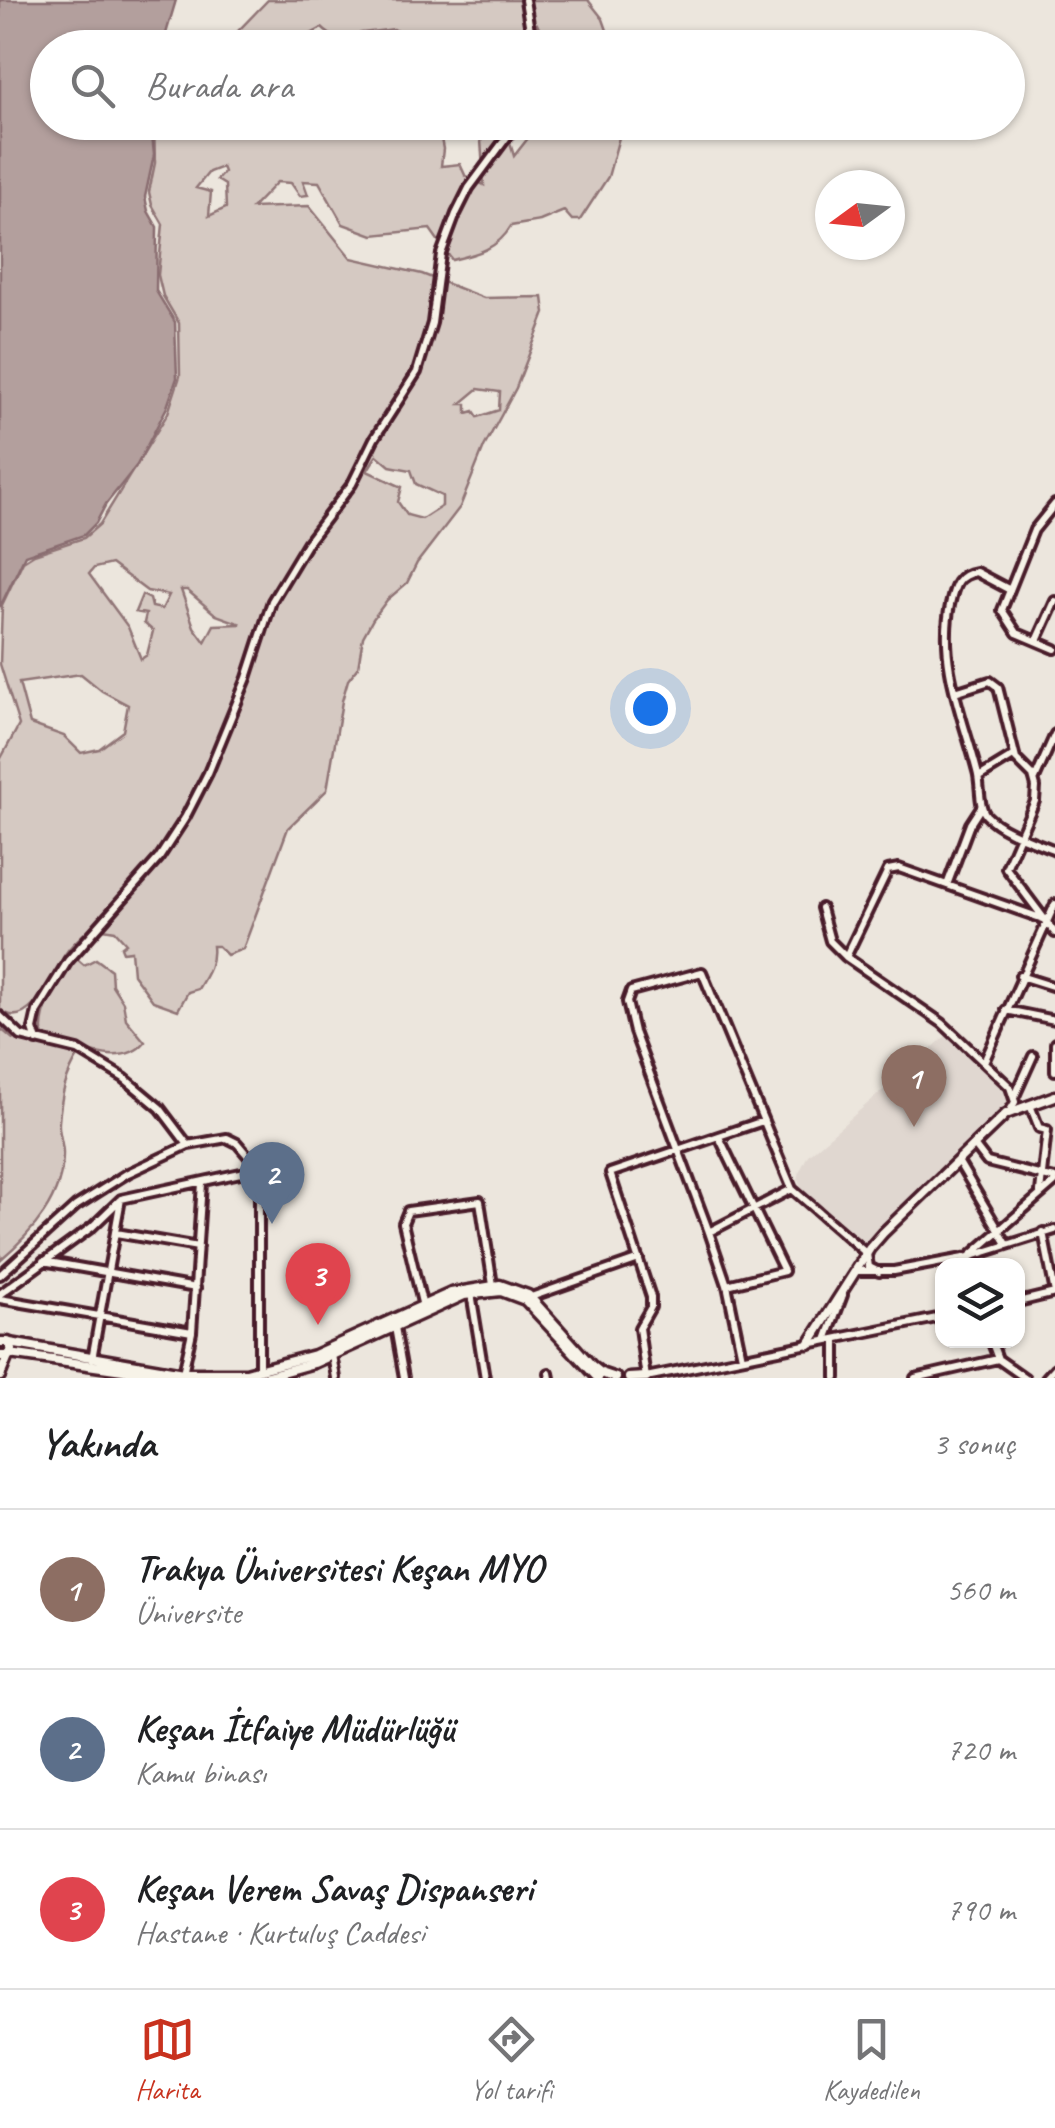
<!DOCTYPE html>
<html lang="tr">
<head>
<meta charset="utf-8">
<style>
	body { margin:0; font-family:Caveat,sans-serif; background:#f6f6f6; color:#202124 }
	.controls { position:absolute; right:30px; bottom:30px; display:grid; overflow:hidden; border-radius:20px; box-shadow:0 2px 8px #0004 }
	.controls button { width:90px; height:90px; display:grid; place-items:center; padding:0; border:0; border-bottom:2px solid #e0e0e0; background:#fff; color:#202124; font:50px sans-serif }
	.compass { position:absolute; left:815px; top:170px; width:90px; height:90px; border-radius:50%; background:#fff; box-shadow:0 2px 8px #0004; rotate:255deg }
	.you { position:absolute; left:650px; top:708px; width:35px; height:35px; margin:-25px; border:8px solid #fff; border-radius:50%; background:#1a73e8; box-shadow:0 0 0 15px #1a73e833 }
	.badge { display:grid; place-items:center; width:65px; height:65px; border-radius:50%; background:#c8321e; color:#fff; font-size:32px; font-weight:700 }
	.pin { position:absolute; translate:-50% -82px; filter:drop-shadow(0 2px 5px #0008) }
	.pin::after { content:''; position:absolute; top:52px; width:35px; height:30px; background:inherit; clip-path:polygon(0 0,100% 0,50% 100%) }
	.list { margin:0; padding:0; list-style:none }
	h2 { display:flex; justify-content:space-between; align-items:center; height:130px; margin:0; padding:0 40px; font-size:42px }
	h2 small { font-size:32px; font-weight:400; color:#757577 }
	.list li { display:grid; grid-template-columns:65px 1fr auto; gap:30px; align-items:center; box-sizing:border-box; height:160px; padding:0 40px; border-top:2px solid #e0e0e0 }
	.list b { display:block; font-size:38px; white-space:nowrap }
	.list p { margin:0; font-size:32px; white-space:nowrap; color:#757577 }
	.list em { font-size:32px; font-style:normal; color:#757577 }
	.icon { flex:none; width:55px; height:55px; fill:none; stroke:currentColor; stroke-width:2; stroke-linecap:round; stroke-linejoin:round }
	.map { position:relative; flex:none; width:1055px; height:1378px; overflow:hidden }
	.search { position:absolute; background:#fff; box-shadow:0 2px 8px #0004; left:30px; right:30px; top:30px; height:110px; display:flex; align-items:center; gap:25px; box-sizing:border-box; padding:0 35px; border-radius:55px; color:#757577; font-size:38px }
	.sheet { height:610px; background:#fff }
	nav { display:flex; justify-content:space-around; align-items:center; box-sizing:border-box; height:140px; border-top:2px solid #e0e0e0; background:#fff; font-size:28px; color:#757577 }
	nav a { display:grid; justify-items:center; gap:5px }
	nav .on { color:#c8321e }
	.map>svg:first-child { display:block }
	.built { fill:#e0d7d0 }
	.green { fill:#d5c9c2; stroke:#907476; stroke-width:2.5; fill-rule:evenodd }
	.water { fill:#b39f9d; stroke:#896c6f; stroke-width:2.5 }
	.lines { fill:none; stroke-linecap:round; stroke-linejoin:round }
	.minor-casing { stroke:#4a1f2b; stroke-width:14 }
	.major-casing { stroke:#4a1f2b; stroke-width:15 }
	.minor { stroke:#f7f3e8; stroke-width:6 }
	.major { stroke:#f7f3e8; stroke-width:8 }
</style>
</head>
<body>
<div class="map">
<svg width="1055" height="1378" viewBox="0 0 1055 1378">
	<rect width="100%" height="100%" fill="#ece6dd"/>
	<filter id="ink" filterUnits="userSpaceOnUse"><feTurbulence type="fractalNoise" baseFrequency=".01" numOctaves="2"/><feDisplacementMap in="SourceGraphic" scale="20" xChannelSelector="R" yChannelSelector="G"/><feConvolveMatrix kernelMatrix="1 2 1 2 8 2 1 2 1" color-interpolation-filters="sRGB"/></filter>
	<g filter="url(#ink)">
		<!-- built -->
		<path class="built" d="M947 1035 1009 1091 1010 1106 864 1245 801 1188 798 1180 800 1171 808 1155Z"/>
		<!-- green -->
		<path class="green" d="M268 0H588L603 19 613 47H548L537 24 519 47H394L398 32 394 29C382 31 372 32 361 33 343 35 337 43 322 28L311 34 322 36 326 42 323 47 180 48 184 40 236 33Z
			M154 123H438L443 149 441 166 460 164 465 175 484 185 481 140 469 123H504L514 156 540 123H623L608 177 580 220H572L564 211 540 221 511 226C498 249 477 254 452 260L430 229 373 235 343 224 319 182 303 181 308 195 300 196 291 183 277 182 252 208 309 206 351 258 422 274 484 298 543 297 545 313 516 388 484 447 460 507 417 563 407 583 387 600 373 619 363 637 358 667 348 680 342 701 327 790 288 828 243 949 227 955 218 946H212C214 963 207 974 198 989L188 992 178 1010 153 1001 133 974 131 951 123 952 121 947 126 943 115 931 92 927C82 935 71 944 64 956 53 975 28 1035 0 1009V760L19 725 0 664 2 605 23 561 34 554 84 538 100 524 168 413 180 376 179 323 163 296 158 275 163 224 152 205 149 192 155 163ZM222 167 224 172 217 180 225 185 226 208 209 216 211 192 196 188 209 172ZM478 389 500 392 499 410 478 417 474 411 467 413V404H460ZM377 455 390 466 411 470 416 484 442 496V506L422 519 407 515 398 502 402 487 367 471ZM111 564 147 591 169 595 162 609 152 607 150 599 142 595 135 612 146 614 144 623 153 631 147 655 141 659 128 627 89 574 94 568ZM181 590H187L216 615 241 624 214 625 205 642 194 627ZM81 674 102 691 128 705 123 731 99 749 81 753 64 736 30 724 19 683Z
			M76 958 84 965 96 959 111 970 112 985 123 1002 126 1019 145 1042C121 1071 73 1044 43 1038 37 1014 59 975 76 958Z
			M0 1028 13 1039 79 1055C65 1077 61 1096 59 1122 58 1132 63 1143 63 1153 63 1198 33 1232 0 1260Z"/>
		<!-- water -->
		<path class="water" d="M0 0H176L162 47 48 48V122L151 125 154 155 145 197 148 211 157 227 156 291 175 322 177 378 167 407 137 465 106 504 96 523 84 535 25 555 0 607Z"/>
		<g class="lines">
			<defs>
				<path id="minor" d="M525 0 533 48
					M1055 504 1034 530 1002 610 1017 633 1055 649
					M1010 590 976 572C956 575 954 588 950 605 938 662 963 717 977 771 981 784 978 806 986 815 1002 832 1034 841 1055 850
					M1037 641 1055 601
					M955 692 990 681 998 687 1016 759 1033 776 1036 787 1035 801 1006 868 1055 933
					M979 777 1015 755
					M1035 779 1055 734
					M981 807 970 824 947 885 899 868 888 870 846 957 942 1023 1010 1087 1015 1102 1009 1112
					M947 885 1046 920
					M821 908 830 941 846 957
					M1020 976 1055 987
					M1006 1010 1055 1020
					M0 1016 21 1036 78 1050 124 1078 160 1108 188 1145
					M37 1041 33 1029 37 1011 68 961 159 858 185 818 208 773 247 678 272 601 307 543 352 484 374 439 417 372 432 323 441 254 456 214 469 188 518 122
					M1055 1043V1071
					M984 1062 1055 904
					M1015 1096 1033 1056
					M1030 1105 1039 1128 1047 1130
					M719 1137 784 1271 727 1285
					M974 1145 987 1162 1055 1179
					M958 1161 1007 1244
					M1040 1192 1047 1130
					M709 1232 792 1189
					M1043 1232 1055 1293
					M116 1233 198 1247
					M43 1261 196 1288
					M971 1266 969 1257 1055 1182
					M856 1271H894L969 1257 1055 1230
					M0 1275 76 1206 128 1173 188 1145 227 1138 237 1143 259 1169V1370
					M471 1293 485 1378
					M0 1294 92 1227 120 1200
					M531 1297 639 1259
					M0 1299 192 1332
					M1018 1302 1055 1293
					M423 1307 403 1223 408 1211 480 1201 493 1285
					M395 1327 404 1378
					M826 1340 843 1295
					M991 1340 998 1359 1025 1378
					M332 1355 336 1378
					M742 1357 727 1285 709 1232 634 1032 627 1002 631 991 702 972 792 1189 867 1254 869 1267 879 1272
					M92 1359 121 1199 259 1169
					M183 1373 192 1332 202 1183
					M549 1373 550 1378
					M646 1377 942 1317
					M646 1378 639 1328 651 1307V1297L610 1173 763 1121
					M836 1378V1339
					M915 1378 998 1359
					M1046 1378 1055 1368"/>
				<path id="major" d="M0 1342H8L12 1350 8 1356H0
					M10 1343 183 1373H246L314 1355 451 1293 500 1285 528 1295 591 1365 601 1373 616 1378
					M809 1344 870 1248 883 1233 1006 1114 1055 1096
					M10 1354 179 1378
					M0 1376 8 1356
					M260 1378 314 1363 464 1295 501 1291 525 1300 598 1378
					M629 1378 646 1377"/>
			</defs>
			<!-- minor casing -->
			<use href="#minor" class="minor-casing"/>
			<!-- major casing -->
			<use href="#major" class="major-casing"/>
			<!-- minor -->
			<use href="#minor" class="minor"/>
			<!-- major -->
			<use href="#major" class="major"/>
		</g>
	</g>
</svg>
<div class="controls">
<button><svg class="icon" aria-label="layers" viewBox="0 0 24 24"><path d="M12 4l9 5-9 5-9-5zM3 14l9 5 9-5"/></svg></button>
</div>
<svg class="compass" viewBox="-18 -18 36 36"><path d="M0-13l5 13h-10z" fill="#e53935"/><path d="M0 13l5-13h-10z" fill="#757577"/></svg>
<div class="you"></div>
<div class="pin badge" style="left:914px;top:1127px;background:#8d6e63">1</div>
<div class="pin badge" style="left:272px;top:1224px;background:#5c6f8a">2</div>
<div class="pin badge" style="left:318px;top:1325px;background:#e0444e">3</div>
<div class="search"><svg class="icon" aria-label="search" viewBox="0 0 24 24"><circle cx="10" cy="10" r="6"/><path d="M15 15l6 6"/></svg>Burada ara</div>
</div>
<section class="sheet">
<h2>Yakında<small>3 sonuç</small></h2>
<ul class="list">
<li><span class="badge" style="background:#8d6e63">1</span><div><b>Trakya Üniversitesi Keşan MYO</b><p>Üniversite</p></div><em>560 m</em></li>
<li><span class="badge" style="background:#5c6f8a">2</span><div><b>Keşan İtfaiye Müdürlüğü</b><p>Kamu binası</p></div><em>720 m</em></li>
<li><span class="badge" style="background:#e0444e">3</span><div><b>Keşan Verem Savaş Dispanseri</b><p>Hastane · Kurtuluş Caddesi</p></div><em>790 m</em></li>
</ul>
</section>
<nav>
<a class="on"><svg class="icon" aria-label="map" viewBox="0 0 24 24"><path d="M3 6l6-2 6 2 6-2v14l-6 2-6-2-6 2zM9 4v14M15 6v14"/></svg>Harita</a>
<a><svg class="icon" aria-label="directions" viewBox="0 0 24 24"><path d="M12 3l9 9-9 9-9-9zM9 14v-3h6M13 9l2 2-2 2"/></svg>Yol tarifi</a>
<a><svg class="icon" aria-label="saved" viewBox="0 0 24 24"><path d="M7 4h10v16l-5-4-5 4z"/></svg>Kaydedilen</a>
</nav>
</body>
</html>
